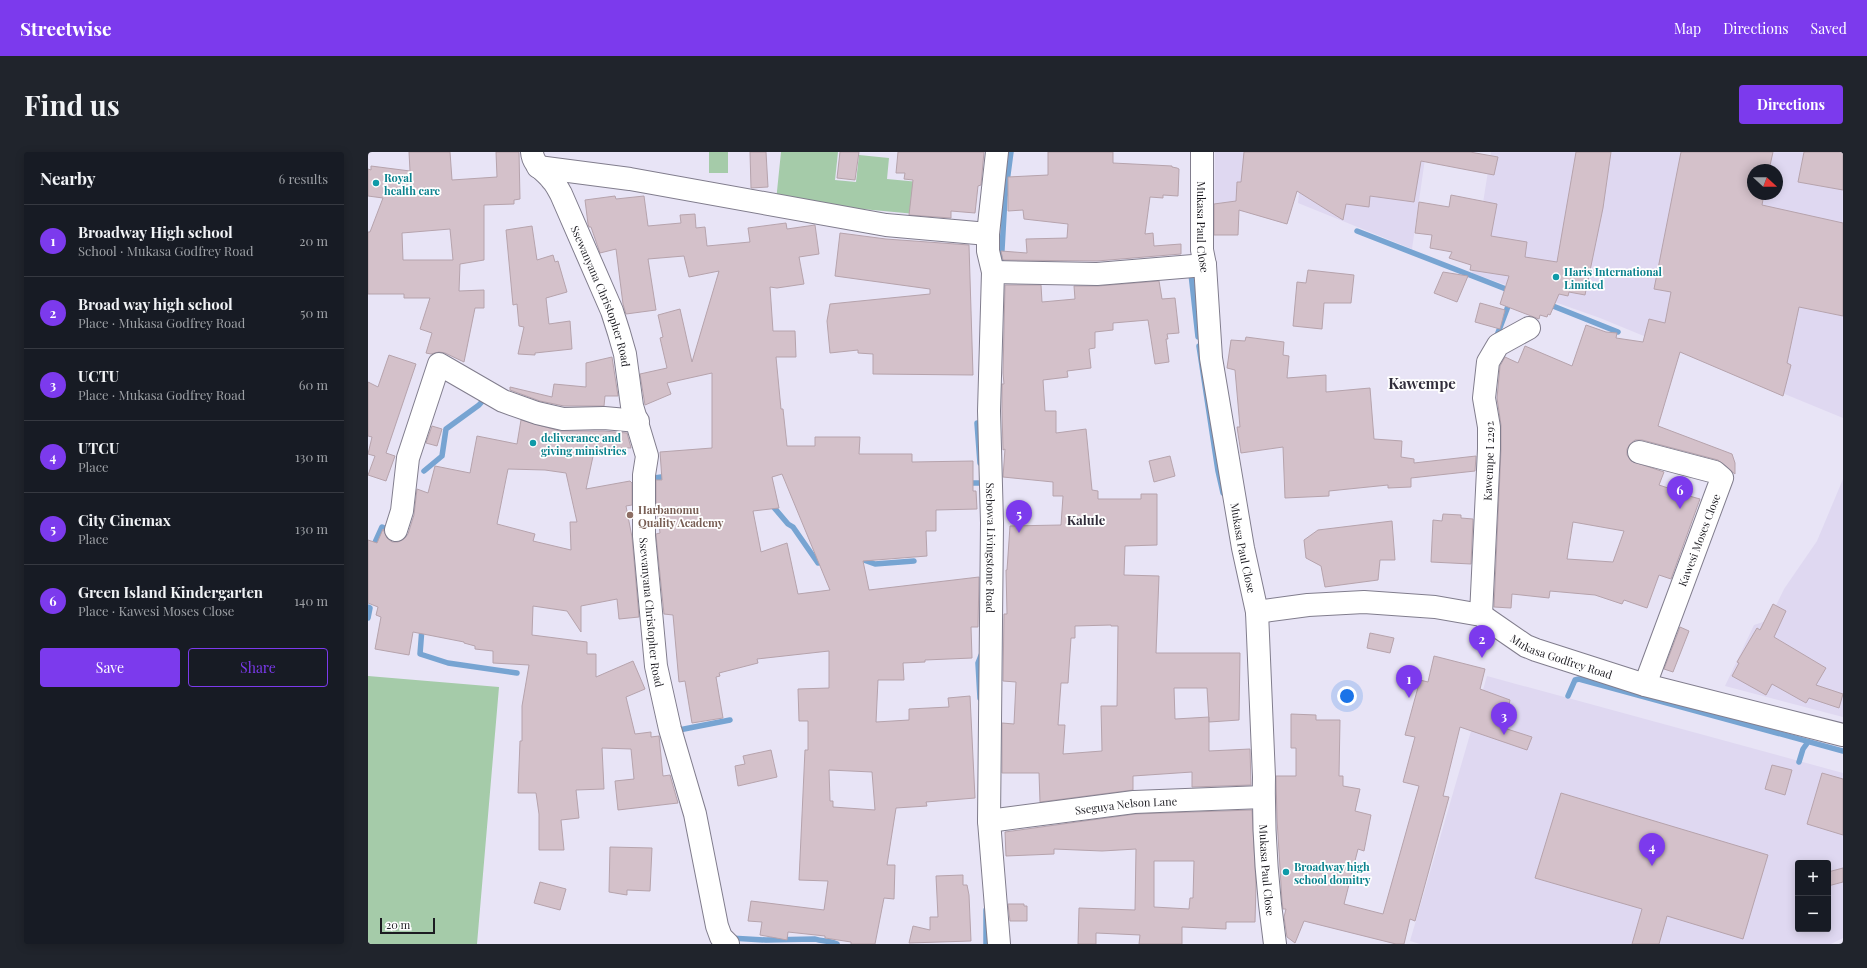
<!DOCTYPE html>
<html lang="en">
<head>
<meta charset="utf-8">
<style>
	body { margin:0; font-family:"Playfair Display",serif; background:#20242c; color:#f1f3f6 }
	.controls { position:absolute; right:12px; bottom:12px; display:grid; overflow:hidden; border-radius:4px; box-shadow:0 2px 10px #0003 }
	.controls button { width:36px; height:36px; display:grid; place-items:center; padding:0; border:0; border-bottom:1px solid #363941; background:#171b24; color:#f1f3f6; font:20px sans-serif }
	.compass { position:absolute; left:1379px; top:12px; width:36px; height:36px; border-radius:50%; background:#171b24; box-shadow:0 2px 10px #0003; rotate:111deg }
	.scale { position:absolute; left:12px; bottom:10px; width:55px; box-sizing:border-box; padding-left:4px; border:2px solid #1c1b21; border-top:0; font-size:11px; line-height:14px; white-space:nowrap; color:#1c1b21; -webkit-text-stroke:3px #fff; paint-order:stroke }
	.you { position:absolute; left:979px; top:544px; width:14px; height:14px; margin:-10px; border:3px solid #fff; border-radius:50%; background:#1a73e8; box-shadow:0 0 0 6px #1a73e833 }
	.badge { display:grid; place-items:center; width:26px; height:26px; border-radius:50%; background:#7c3aed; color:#fff; font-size:13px; font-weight:700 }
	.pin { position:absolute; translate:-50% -33px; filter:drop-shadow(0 1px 2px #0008) }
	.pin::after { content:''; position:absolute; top:21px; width:14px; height:12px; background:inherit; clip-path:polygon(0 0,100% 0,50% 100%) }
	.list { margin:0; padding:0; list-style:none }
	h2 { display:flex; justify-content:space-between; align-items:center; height:52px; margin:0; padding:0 16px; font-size:17px }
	h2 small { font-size:13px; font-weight:400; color:#9ea1a6 }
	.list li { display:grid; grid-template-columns:26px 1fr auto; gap:12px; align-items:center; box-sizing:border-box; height:72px; padding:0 16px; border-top:1px solid #363941 }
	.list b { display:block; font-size:15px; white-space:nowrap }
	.list p { margin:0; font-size:13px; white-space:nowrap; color:#9ea1a6 }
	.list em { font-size:13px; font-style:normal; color:#9ea1a6 }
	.actions { display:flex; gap:8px; padding:12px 16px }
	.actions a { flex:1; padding:9px 0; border:1px solid #7c3aed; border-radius:4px; text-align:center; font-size:14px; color:#7c3aed }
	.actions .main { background:#7c3aed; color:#fff }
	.map { position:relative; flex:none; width:1475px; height:792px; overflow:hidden; border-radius:4px }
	header { display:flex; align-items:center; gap:24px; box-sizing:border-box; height:56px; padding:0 20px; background:#7c3aed; color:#fff }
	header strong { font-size:19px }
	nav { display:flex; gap:22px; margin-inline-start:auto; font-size:14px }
	.intro { display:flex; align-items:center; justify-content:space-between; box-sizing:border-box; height:96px; padding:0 24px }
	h1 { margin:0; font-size:28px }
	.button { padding:10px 18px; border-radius:4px; background:#7c3aed; color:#fff; font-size:14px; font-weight:700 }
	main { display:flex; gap:24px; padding:0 24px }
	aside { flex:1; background:#171b24; border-radius:4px; box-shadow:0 2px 10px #0003 }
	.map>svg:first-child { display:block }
	.built { fill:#dfd8f1; fill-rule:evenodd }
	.green { fill:#a5cba9 }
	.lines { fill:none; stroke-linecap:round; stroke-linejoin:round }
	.stream { stroke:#77a4d2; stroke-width:5.5 }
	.building { fill:#d4c1ca; stroke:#b6a3ac; fill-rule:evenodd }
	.minor-casing { stroke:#817d8d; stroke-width:24 }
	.minor { stroke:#fff; stroke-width:22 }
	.culture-dot { fill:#0f9aa8; stroke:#fff; stroke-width:1.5 }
	.education-dot { fill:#8d6e63; stroke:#fff; stroke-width:1.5 }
	.labels { text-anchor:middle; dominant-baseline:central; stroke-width:3.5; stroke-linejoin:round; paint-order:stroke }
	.culture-label { font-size:11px; font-weight:bold; fill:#0d838f; stroke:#fff; text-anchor:start }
	.street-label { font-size:11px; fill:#1c1b21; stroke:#fff }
	.education-label { font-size:11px; font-weight:bold; fill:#785e54; stroke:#fff; text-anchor:start }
	.quarter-label { font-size:13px; font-weight:bold; fill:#312d3b; stroke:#fff }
	.district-label { font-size:15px; font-weight:bold; fill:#312d3b; stroke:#fff }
</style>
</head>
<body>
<header>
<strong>Streetwise</strong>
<nav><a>Map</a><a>Directions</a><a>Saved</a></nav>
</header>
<div class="intro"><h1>Find us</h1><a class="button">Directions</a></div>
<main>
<aside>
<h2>Nearby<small>6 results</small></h2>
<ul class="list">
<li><span class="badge">1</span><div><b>Broadway High school</b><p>School · Mukasa Godfrey Road</p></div><em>20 m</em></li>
<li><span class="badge">2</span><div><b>Broad way high school</b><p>Place · Mukasa Godfrey Road</p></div><em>50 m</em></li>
<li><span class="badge">3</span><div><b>UCTU</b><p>Place · Mukasa Godfrey Road</p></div><em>60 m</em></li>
<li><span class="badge">4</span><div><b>UTCU</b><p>Place</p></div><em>130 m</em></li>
<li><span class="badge">5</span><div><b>City Cinemax</b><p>Place</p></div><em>130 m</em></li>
<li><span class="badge">6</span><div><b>Green Island Kindergarten</b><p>Place · Kawesi Moses Close</p></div><em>140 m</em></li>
</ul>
<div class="actions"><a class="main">Save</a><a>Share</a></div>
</aside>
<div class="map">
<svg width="1475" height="792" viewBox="0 0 1475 792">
	<rect width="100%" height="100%" fill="#e8e4f6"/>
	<!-- built -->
	<path class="built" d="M847 0H922L914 71 879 60 846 56Z
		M935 0H1058L1044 97 930 51Z
		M1123 0H1475V266L1232 166 1104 121ZM1385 18H1409V42H1385Z
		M1475 327V565L1357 534 1386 473 1401 468 1416 437 1449 389Z
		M1119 524 1475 621V786L1463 792H1052L1042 789ZM1430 711H1460V777H1430Z"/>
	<!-- green -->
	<path class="green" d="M341 0H360V21H341Z
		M413 0H470L467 28 488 30 491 3 521 6 519 27 572 32 569 64 408 49Z
		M0 524 131 535 109 792H0Z"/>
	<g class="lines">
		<!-- stream -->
		<path class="stream" d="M989 79 1143 139
			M633 115 637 45 643 0
			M823 122 830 185
			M1180 152 1250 180
			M1128 186 1142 149
			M831 194 850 319 855 341
			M609 271 612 311
			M56 319 74 304 78 277 111 253 119 244
			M598 331H613
			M286 332V326L301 324
			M403 352 420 372 425 375 450 411 457 410
			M0 406 14 375 44 388
			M493 407 507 412 546 409
			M0 455 2 456 0 466
			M54 476 52 502 80 511 149 521
			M1200 544 1207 528 1211 527 1475 599
			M612 546 610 511 614 501
			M311 578 362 568
			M1431 610 1435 597 1440 590
			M618 758V792
			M362 786 398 788 447 787C455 790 461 788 469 792"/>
	</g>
	<!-- building -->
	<path class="building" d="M41 0H82L84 28 129 25 128 0H151L152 47 146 48V52L116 53V108L92 112 91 139 116 138V156H107L96 210 77 201 71 200 63 202 58 201 64 181 52 177 62 146H36V142H0V80H2L15 46 0 44V17L3 18V14L42 19ZM82 77 85 108H35L34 81Z
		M382 0H398L400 35 383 36Z
		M472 0H491L487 28 469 26Z
		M530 0H616L613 33 610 34 607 61 583 59V66L541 63 545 28 536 27 537 21H528Z
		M680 0H745V11L804 14V15L809 16 811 17 810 44 795 43V46L782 45 777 82 785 81 786 94 813 92V102L729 109 635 108 633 99 659 101 658 87 699 86 700 72 656 67 655 58 640 59V25L680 23Z
		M876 0H1102L1130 5 1126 23 1053 9 1046 50 1002 44 1001 55 978 52 975 68 929 39 919 72 871 58 870 83H846V52L868 49 869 30H873Z
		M1208 0H1243L1235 56 1217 143 1201 140 1200 144 1191 142 1182 163 1180 162 1179 165 1172 163 1171 167 1132 152 1141 124 1102 118 1103 113 1081 106 1084 100 1062 96 1064 83 1047 81 1051 50 1081 55 1083 43 1129 52 1123 84 1159 90 1157 105 1189 110Z
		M1313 0H1405L1401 18H1385V42H1396L1394 53 1475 71V164L1431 155 1419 211 1423 213 1415 244 1312 200 1290 274 1364 302 1367 311V322L1350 308 1274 288H1267L1262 292 1259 297V303L1263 309 1296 320 1291 333 1300 336V338L1332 347 1303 427 1291 423 1279 456 1256 448 1254 452 1227 443 1182 439 1181 446 1144 442 1143 456 1126 455 1133 298V273L1129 246 1132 214 1137 205 1150 211 1157 194 1204 214 1218 173 1238 180 1249 181 1248 186 1275 190 1281 167 1297 171 1303 140 1286 137ZM1205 370 1256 379 1245 410 1199 407Z
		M1436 0H1475V38L1430 30Z
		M247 44 248 47 276 44 280 74 313 71 312 63 327 62 328 76 337 75 339 94 382 90 380 76 418 71 419 77 447 73 451 102 431 105 436 132 409 136 402 135 405 179H427L428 205H408L413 257H415L419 294H447V285H492L491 302H544V310L605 309V339H608L609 357 568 358V379H558L559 404 495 409 501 438 611 425 610 475H603L604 506 557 508V510L535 511 536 528H510L508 570 541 568V557L581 555 580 546 602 544 607 646 558 650 559 654 528 656 519 713H527L526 747 516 746 507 792H483V790L457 786V784L420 780 419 788 392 783 394 770 380 769 383 749 456 758 460 729 431 728 437 598H440V569H431L430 537 461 536V499L389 507 390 511 351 521 352 524 348 525 355 566 324 571 317 529 311 530 305 463 296 462 288 383V382L292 381 288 349V328H294L292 300 344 296V221L299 231 303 242 277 253 272 222 299 216 292 186 295 185 290 163 312 157 324 210 351 119 321 125 316 104 280 107 288 158 258 162 255 152 248 97 232 101 223 75H221L220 72 217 48ZM414 322 462 438 430 442 419 391 393 400 385 359 411 356 404 325ZM461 618 504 620 507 658 465 655V649H462Z
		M164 74 169 108 185 103 187 110 190 109 199 140 178 146 181 172 202 169 204 197 167 201V203L150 202 156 175 151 174 149 152 145 153 138 78Z
		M472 81 518 87 601 93 605 223 505 222V202L490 201V198L462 201 459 169 462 152 562 142V137L467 124Z
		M940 118 986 123 983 151H956L954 177 925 174 929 130 938 131Z
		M1075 120 1100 124 1089 150 1066 141Z
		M791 129 794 147 807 146 811 181 799 182 800 187H798L801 210 787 212 780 168 745 171V178L727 180V196L721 197 723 216 699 219 700 225 675 228 677 259H688V281L718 277 724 338 730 339V347H773V342H789V393L757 394 756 423 791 424 788 501H872L871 568 841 570 839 536H806L807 567 841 565V599L882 597 883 633 824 635V620L765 624V638L672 650 671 621H634V571L646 572 648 530 635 529 636 462H639L638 418H639L642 374 693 373 695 344H685V330L635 325 637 297 635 298 634 259V232H636L635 221 637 133H673L674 150 707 147 706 134H730ZM743 473V474H750L749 554H733L734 599 695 602 697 573H690L693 531H700L703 486H707V474Z
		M1112 151 1137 158 1132 177 1107 170Z
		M878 185 916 190 915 203 921 204 919 226 958 223V240L1002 236 1006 287 1034 289 1033 305 1046 307V311L1108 304 1107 319 1043 326V335L1020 336V333L961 339V344L917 346 915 295 873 301 869 275H872L867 218 859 216 863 188 877 189Z
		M21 203 48 212 18 301 27 304 18 329 0 323 7 304 0 302 4 285 0 284V230L10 235Z
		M244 205 250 244H237L236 254H196L172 249 142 238V235L184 245 186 232 218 235V211Z
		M153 268 192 279H236L259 281 263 296 227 295 218 337 262 329 264 331V353L258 354 264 385 271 465 251 467 249 447 213 454V480L199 459 165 454 164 483 219 490V502H228V525L265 509 277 537 258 545 267 582 283 580V585L291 584 295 624 302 623 310 651 250 658 247 629 266 627 263 597 234 596 236 637 208 638 211 666 193 668 196 698H171V662L168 641H150L152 589H154V554L161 513 125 511V499L107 497V494L96 491V490L45 480 41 503 7 497 13 465 8 463 10 455 0 451V388L9 391 15 377 19 386 24 390H30L36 387 40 382 46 363 49 337 60 341 67 314 102 321 109 284 149 292ZM140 317 177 318 198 321 209 370H202L203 398 165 389 167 382 129 372Z
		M64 274 74 277 69 294 58 291Z
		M802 304 807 324 786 330 781 309Z
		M1075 362 1093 363V366L1105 367 1103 412 1063 410 1065 368 1074 369Z
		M1024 369 1027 408H1012L1010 428 957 435 953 414 938 406 936 388 950 378Z
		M1405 452 1418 459 1406 485 1458 516 1448 533 1475 542 1471 556 1441 546 1438 551 1404 532 1398 543 1364 524 1371 511 1369 510 1389 476 1392 478Z
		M1312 475 1321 479 1305 520 1296 517Z
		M1002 481 1026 486 1022 501 999 496Z
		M1066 504 1117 517 1112 537 1142 548 1136 576 1164 585 1159 598 1092 575 1075 644 1081 645 1047 769 1042 767 1036 792H1028L936 769 927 791 919 785 916 765 918 757H915L914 749 909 667 908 624H928V596H923V562L948 563V568H972L971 624H975V634L992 637 987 659 1003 663 996 699 990 697 976 752 1015 762 1051 634 1035 630 1047 585 1037 583 1052 528 1060 530Z
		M403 598 409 625 370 634 367 614 377 612 375 604Z
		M1404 613 1424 618 1417 643 1397 637Z
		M1454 621 1475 627V683L1439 672Z
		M1193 641 1400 703 1375 787 1299 764 1291 792H1264L1274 757 1167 726Z
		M884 658 888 733 887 770H858V777L814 775V792H771L772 783 728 781V792H710L711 756 767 758 768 697 734 699 686 697V702L638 704 637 680 767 662ZM786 709H826L825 746H822L821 757 786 755Z
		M242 695 284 696 282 739 259 738V743L241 740Z
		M1475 716V730L1460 734V720Z
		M595 723V733H599L601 743 603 789 541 791 545 774 562 778V765H570L568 724Z
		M172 730 198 737 192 758 166 751Z
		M640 752H656V754H659V769H642Z"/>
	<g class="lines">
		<defs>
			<g id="minor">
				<path id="s1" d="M164 0C165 14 177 18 184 28 188 32 190 37 193 42L244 159 251 181 257 202 264 254 279 304 276 323V384L288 514 302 577 327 662 349 774 353 785 360 792"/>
				<path id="s2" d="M629 0 620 82V99L625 120 621 259 624 371 621 669 631 792"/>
				<path id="s3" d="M834 0V98L837 113 843 206 875 396 889 460 896 625C895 681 899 736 907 792"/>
				<path d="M170 15 262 27 518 73 620 82"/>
				<path d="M625 120 729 122 837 113"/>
				<path d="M1271 300 1347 320 1354 326 1277 533"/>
				<path d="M28 378 34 359 40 306 71 212 135 249 169 261 195 267 236 266 270 269"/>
				<path id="s4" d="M889 460 940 453 996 450 1067 455 1113 463 1158 494 1168 498 1277 533 1475 583"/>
				<path id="s5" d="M1113 463 1121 297V275L1116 246 1120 210 1130 193 1161 176"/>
				<path id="s6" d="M621 669 766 650 895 645"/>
			</g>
		</defs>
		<!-- minor casing -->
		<use href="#minor" class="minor-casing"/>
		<!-- minor -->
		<use href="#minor" class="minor"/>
	</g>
	<!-- markers -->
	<g class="culture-dot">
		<circle cx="8" cy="31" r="4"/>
		<circle cx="1188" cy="125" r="4"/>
		<circle cx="165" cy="291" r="4"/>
		<circle cx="918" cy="720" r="4"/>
	</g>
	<circle class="education-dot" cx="262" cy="363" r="4"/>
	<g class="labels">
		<!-- culture labels -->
		<g class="culture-label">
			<text x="16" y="25">Royal<tspan x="16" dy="13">health care</tspan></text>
			<text x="1196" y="119">Haris International<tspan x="1196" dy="13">Limited</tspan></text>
			<text x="173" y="285">deliverance and<tspan x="173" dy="13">giving ministries</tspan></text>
			<text x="926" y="714">Broadway high<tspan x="926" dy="13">school domitry</tspan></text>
		</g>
		<!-- street labels -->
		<g class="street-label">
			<text stroke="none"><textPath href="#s3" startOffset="75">Mukasa Paul Close</textPath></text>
			<text stroke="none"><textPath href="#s1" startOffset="162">Ssewanyana Christopher Road</textPath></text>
			<text stroke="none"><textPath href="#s5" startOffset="154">Kawempe I 2292</textPath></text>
			<text transform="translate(1331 388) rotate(-69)">Kawesi Moses Close</text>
			<text stroke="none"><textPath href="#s3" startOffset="399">Mukasa Paul Close</textPath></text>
			<text stroke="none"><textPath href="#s2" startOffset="397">Ssebowa Livingstone Road</textPath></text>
			<text stroke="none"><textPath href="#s1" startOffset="486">Ssewanyana Christopher Road</textPath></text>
			<text stroke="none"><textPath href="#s4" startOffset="317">Mukasa Godfrey Road</textPath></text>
			<text stroke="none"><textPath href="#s6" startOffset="138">Sseguya Nelson Lane</textPath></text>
			<text stroke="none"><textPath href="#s3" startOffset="723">Mukasa Paul Close</textPath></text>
		</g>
		<!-- education labels -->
		<g class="education-label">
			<text x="270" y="357">Harbanomu<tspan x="270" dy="13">Quality Academy</tspan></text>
		</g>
		<!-- quarter labels -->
		<g class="quarter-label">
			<text x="718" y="367">Kalule</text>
		</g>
		<!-- district labels -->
		<g class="district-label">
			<text x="1054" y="231">Kawempe</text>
		</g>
	</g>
</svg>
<div class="controls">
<button>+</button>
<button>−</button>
</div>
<svg class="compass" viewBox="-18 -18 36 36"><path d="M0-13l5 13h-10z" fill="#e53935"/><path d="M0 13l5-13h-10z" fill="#9ea1a6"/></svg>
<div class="scale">20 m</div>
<div class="you"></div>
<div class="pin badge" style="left:1041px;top:546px">1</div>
<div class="pin badge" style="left:1114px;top:506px">2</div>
<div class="pin badge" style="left:1136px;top:583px">3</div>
<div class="pin badge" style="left:1284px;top:714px">4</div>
<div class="pin badge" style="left:651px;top:381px">5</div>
<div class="pin badge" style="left:1312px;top:357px">6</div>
</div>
</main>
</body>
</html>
